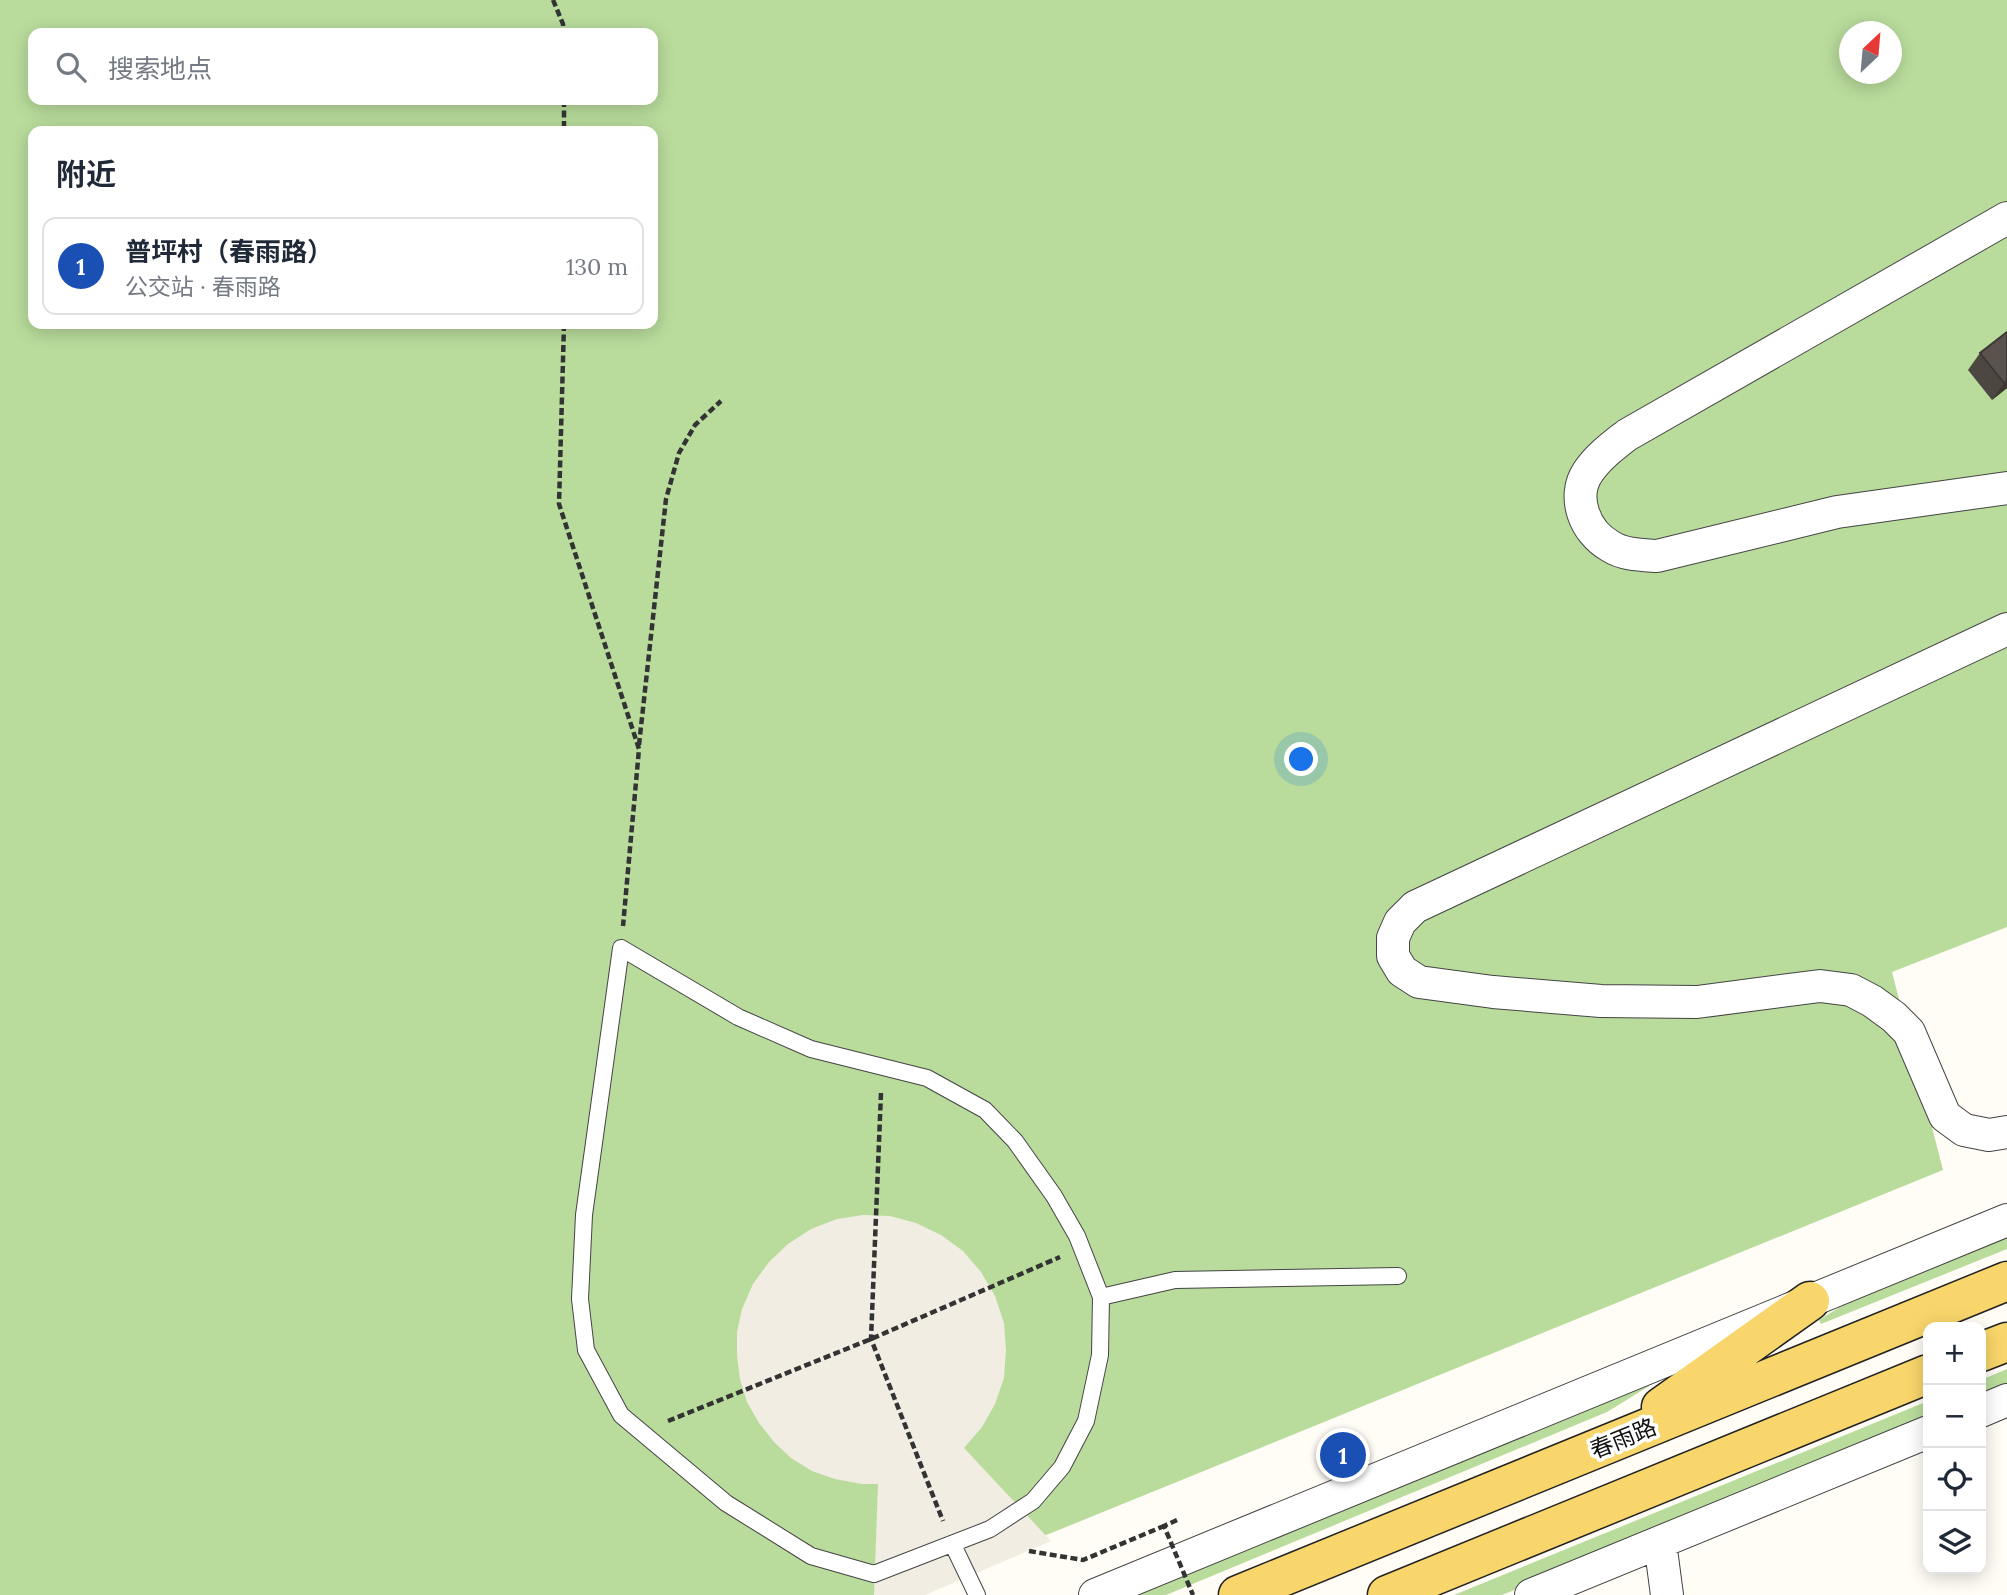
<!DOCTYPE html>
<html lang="zh">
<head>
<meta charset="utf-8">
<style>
	body { margin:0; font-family:Lora,"Noto Sans SC",serif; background:#f6f6f7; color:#1f2937 }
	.controls { position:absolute; right:21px; bottom:21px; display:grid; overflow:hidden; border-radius:14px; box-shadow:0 4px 18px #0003 }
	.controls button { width:63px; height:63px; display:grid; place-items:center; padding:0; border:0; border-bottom:2px solid #e0e1e3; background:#fff; color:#1f2937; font:35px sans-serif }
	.compass { position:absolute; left:1839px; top:21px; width:63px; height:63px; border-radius:50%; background:#fff; box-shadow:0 4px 18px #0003; rotate:26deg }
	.you { position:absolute; left:1302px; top:760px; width:24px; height:24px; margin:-18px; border:5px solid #fff; border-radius:50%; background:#1a73e8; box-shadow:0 0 0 10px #1a73e833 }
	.badge { display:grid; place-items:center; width:46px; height:46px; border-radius:50%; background:#ea580c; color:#fff; font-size:23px; font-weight:700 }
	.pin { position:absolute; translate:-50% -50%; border:4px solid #fff; box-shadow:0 2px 7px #0006 }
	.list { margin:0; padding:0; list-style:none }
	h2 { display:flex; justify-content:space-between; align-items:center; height:91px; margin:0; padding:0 28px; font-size:30px }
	h2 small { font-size:23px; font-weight:400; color:#747a83 }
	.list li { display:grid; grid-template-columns:46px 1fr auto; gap:21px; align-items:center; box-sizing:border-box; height:98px; margin:0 14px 14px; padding:0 14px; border:2px solid #e0e1e3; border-radius:14px }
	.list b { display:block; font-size:26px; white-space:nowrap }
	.list p { margin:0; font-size:23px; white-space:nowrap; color:#747a83 }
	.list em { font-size:23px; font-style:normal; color:#747a83 }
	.icon { flex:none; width:38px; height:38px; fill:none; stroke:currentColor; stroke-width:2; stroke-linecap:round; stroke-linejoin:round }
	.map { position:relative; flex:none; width:2007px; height:1595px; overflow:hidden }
	.search { position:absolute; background:#fff; box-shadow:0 4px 18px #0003; left:28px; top:28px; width:630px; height:77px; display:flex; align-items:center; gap:18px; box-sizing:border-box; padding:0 24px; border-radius:14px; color:#747a83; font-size:26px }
	.panel { position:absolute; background:#fff; box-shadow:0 4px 18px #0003; left:28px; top:126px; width:630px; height:203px; border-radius:14px }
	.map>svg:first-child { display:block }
	.forest { fill:#b9dc9c; fill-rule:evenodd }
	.plaza { fill:#f1ede2 }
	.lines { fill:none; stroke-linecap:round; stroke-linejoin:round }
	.lane-casing { stroke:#444; stroke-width:18 }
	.street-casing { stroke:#444; stroke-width:34 }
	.primary-casing { stroke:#222; stroke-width:41 }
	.path { stroke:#333; stroke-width:4.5; stroke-dasharray:7 3.5; stroke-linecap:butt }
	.lane { stroke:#fff; stroke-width:16 }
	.street { stroke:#fff; stroke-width:32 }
	.primary { stroke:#f9d66b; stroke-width:38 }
	.path-bridge { stroke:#333; stroke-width:4.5; stroke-dasharray:7 3.5; stroke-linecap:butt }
	.wall { fill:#4d4742 }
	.shaded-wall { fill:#3f3936 }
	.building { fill:#5a524d; stroke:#3f3936; stroke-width:2 }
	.labels { text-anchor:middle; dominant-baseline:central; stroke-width:7; stroke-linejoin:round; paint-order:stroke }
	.street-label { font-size:23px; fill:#111; stroke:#fff }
</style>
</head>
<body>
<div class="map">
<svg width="2007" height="1595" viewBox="0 0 2007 1595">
	<rect width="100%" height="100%" fill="#fffdf5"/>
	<!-- forest -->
	<path class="forest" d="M0 0H2007V927L1892 972 1943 1170 899 1595H0ZM1850 32H1892V74H1850ZM33 33H653V100H33ZM33 131H653V324H33Z
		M2007 1229V1249L1821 1324 1819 1320 1888 1277Z
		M2007 1369V1389L1981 1399V1380Z
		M1667 1375 1607 1412 1166 1595H1124Z
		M1928 1401V1421L1502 1595H1454Z"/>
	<!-- plaza -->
	<path class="plaza" d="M863 1215 890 1216 916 1223 941 1235 963 1251 981 1272 995 1296 1004 1323 1006 1350 1004 1378 995 1404 982 1427 964 1448 1051 1541 925 1595H874L878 1484H862L835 1479 812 1471 791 1458 774 1442 759 1423 747 1402 740 1379 737 1356V1332L742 1309 753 1284 769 1262 788 1244 811 1229 837 1219Z"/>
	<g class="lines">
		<defs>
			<path id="lane" d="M621 948 738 1017 811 1049 927 1078 985 1110 1015 1141 1054 1196 1077 1236 1101 1297 1100 1355 1086 1421 1062 1467 1033 1501 990 1529 874 1574 811 1556 726 1503 621 1415 586 1350 580 1299 584 1215Z
				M1101 1297 1175 1280 1398 1276
				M953 1545 977 1595"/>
			<path id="street" d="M2007 218 1627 435C1613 446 1598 457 1588 472 1571 497 1585 532 1610 546 1624 555 1641 555 1657 556L1837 512 2007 488
				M2007 629 1415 907 1400 922 1393 938V956L1402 971 1419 982 1493 992 1601 1001 1697 1002 1820 986 1851 990 1872 1001 1894 1017 1909 1032 1945 1116 1964 1130 1989 1135 2007 1132
				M1981 1411 2007 1400
				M1660 1542 1667 1595
				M1095 1595 2007 1220
				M1531 1595 1928 1432"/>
			<path id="primary" d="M1981 1352 2007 1342
				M1661 1407 1810 1301
				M1238 1595 2007 1281
				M1387 1595 1928 1374"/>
		</defs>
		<!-- lane casing -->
		<use href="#lane" class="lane-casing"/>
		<!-- street casing -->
		<use href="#street" class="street-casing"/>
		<!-- primary casing -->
		<use href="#primary" class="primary-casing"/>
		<!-- path -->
		<path class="path" d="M553 0 563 24V33
			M564 100V131
			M564 324 559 504 639 749 623 926
			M639 745 666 499 679 453 695 425 721 401
			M881 1093 871 1339 943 1521
			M668 1421 871 1339 1060 1257
			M1029 1551 1083 1560 1164 1526"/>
		<!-- lane -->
		<use href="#lane" class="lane"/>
		<!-- street -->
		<use href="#street" class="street"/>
		<!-- primary -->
		<use href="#primary" class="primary"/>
		<!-- path-bridge -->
		<path class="path-bridge" d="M1177 1520 1164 1526 1193 1595"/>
	</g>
	<!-- wall -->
	<path class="wall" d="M2007 332V388L1992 400 1968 370 1980 353Z"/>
	<!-- shaded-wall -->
	<path class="shaded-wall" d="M2007 381V388L1992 400 2004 383Z"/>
	<!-- building -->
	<path class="building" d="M2007 332V381L2004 383 1980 353Z"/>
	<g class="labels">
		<!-- street labels -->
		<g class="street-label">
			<text transform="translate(1623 1438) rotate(-22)">春雨路</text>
		</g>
	</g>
</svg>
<div class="controls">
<button>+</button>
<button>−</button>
<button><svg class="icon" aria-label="locate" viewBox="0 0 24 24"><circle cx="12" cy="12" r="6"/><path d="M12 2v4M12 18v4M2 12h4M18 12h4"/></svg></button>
<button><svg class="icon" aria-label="layers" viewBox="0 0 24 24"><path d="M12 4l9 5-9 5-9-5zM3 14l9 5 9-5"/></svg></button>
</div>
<svg class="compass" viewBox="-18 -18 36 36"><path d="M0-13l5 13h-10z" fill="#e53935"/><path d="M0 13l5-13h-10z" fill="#747a83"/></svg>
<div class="you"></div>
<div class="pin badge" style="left:1343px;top:1455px;background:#1a4fb4">1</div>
<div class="search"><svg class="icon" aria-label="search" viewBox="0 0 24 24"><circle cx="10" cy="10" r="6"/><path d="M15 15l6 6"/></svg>搜索地点</div>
<section class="panel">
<h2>附近<small></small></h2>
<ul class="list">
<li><span class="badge" style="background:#1a4fb4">1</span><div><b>普坪村（春雨路）</b><p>公交站 · 春雨路</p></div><em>130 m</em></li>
</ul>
</section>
</div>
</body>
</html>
